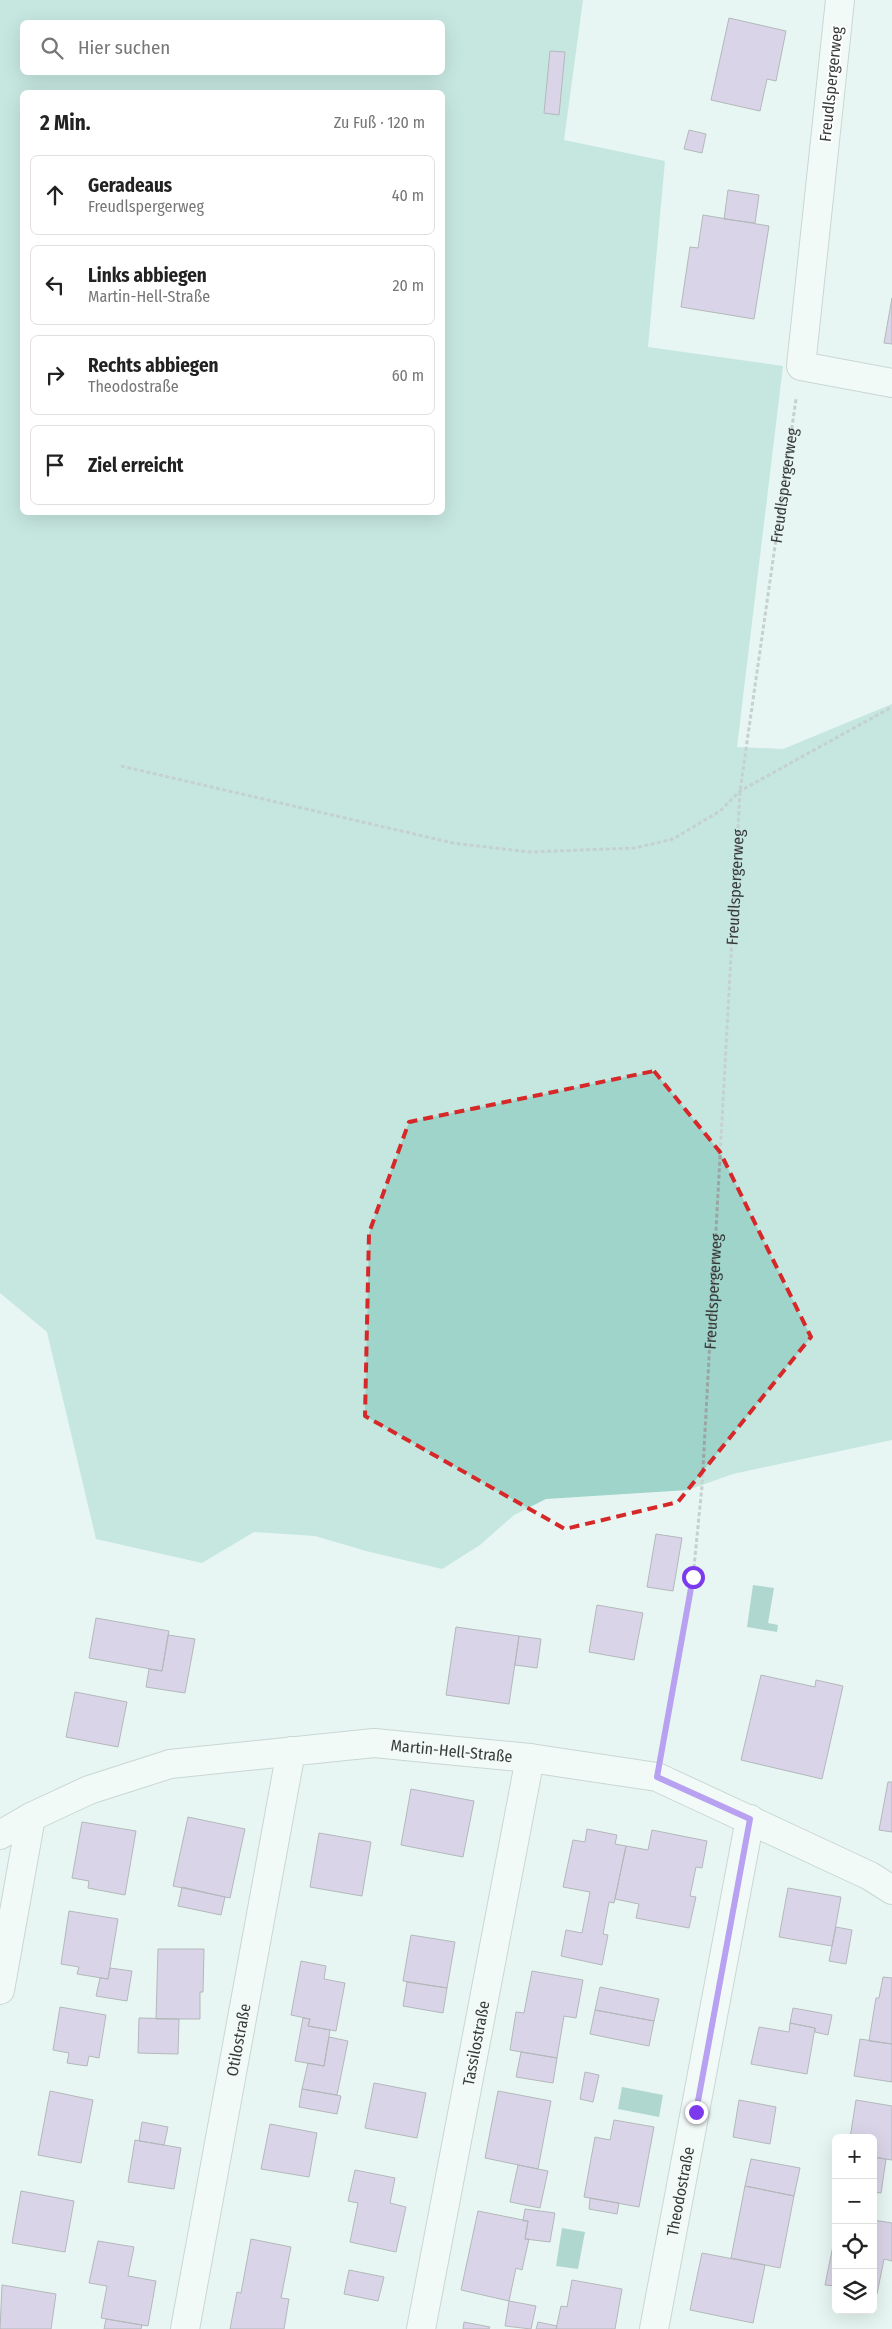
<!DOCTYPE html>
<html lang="de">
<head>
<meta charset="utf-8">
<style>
	body { margin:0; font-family:"Fira Sans Condensed",sans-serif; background:#f6f6f6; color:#222 }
	.controls { position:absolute; right:15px; bottom:15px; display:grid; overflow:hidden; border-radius:8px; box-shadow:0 5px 20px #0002 }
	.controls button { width:45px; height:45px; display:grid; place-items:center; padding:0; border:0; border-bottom:1px solid #e0e0e0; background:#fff; color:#222; font:25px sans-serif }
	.stop { position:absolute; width:15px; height:15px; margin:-11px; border:4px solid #7c3aed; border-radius:50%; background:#fff }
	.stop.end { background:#7c3aed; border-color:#fff; box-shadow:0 1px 5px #0008 }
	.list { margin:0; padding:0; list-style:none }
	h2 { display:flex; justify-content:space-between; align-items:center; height:65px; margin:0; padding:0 20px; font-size:21px }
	h2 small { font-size:16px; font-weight:400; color:#767676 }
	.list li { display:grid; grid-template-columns:32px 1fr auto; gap:15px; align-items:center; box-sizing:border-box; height:80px; margin:0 10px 10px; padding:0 10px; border:1px solid #e0e0e0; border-radius:8px }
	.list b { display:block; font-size:19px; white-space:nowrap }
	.list p { margin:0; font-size:16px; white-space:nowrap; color:#767676 }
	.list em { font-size:16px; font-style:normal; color:#767676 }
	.icon { flex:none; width:28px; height:28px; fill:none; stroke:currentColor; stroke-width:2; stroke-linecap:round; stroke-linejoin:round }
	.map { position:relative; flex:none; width:892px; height:2329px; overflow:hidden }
	.search { position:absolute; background:#fff; box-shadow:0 5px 20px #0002; left:20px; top:20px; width:425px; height:55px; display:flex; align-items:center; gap:12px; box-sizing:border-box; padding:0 18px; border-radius:8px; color:#767676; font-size:19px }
	.panel { position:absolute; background:#fff; box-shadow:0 5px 20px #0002; left:20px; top:90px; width:425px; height:425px; border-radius:8px }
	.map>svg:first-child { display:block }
	.green { fill:#9ed4ca; fill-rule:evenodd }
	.water { fill:#6cb1a5 }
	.building { fill:#caacdb; stroke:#736e77 }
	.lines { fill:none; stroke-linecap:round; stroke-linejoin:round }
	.minor-casing { stroke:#a4b2af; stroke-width:30 }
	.path { stroke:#9ba5a3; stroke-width:3; stroke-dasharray:4 2.5; stroke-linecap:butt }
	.minor { stroke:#fff; stroke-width:28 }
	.route { stroke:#7c3aed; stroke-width:6 }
	.marked { fill:none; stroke:#d62828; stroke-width:4; stroke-dasharray:10 6; stroke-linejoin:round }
	.labels { text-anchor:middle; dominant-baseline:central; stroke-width:4; stroke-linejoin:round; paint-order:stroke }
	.street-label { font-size:16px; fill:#363b3a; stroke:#fff }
</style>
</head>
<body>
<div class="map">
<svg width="892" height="2329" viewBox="0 0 892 2329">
	<rect width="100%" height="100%" fill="#e7f5f2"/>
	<!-- green -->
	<path class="green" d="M0 0H583L564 140 665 161 648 347 783 366 737 747 783 749 892 704V1440L733 1474 688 1490 546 1499 514 1515 480 1545 442 1569 366 1551 315 1536 254 1532 202 1563 96 1539 47 1332 0 1293ZM22 22H442V72H22ZM22 92H442V512H22Z"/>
	<!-- water -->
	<path class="water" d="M753 1585 774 1588 768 1623 778 1625 777 1632 747 1627Z
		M622 2087 663 2095 659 2117 618 2109Z
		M562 2228 585 2232 578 2269 556 2266Z"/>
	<!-- building -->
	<path class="building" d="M729 18 786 31 776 81 767 79 760 111 711 100Z
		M550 51 565 52 559 115 544 113Z
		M689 130 706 134 702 153 684 149Z
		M728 190 759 195 755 223 724 219Z
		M703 215 769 226 754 319 681 307 690 247 698 248Z
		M892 298V344L884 343Z
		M656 1534 682 1538 673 1591 647 1587Z
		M597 1605 643 1613 634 1660 589 1652Z
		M96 1618 169 1631 162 1671 89 1658Z
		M456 1627 519 1636 509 1704 446 1695Z
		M168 1635 195 1639 185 1693 146 1687 149 1669 162 1671Z
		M519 1636 541 1639 537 1668 515 1665Z
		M761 1675 815 1687 816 1680 843 1686 822 1779 741 1760Z
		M75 1692 127 1702 118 1747 66 1737Z
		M888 1782H892V1832L879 1830Z
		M411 1789 474 1801 463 1857 401 1845Z
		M188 1817 245 1829 230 1898 173 1886Z
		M82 1822 136 1831 125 1895 88 1888 89 1881 72 1878Z
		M587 1829 617 1835 615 1844 626 1846 614 1903 609 1902 603 1934 608 1935 602 1965 561 1956 566 1930 582 1933 590 1892 563 1887 573 1840 585 1842Z
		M652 1830 707 1841 702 1868 696 1867 690 1896 696 1897 689 1928 636 1918 639 1904 615 1899 626 1846 648 1850Z
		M319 1833 371 1842 362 1896 310 1887Z
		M182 1887 225 1897 221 1915 178 1906Z
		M788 1888 841 1897 832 1946 779 1937Z
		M69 1911 118 1919 108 1979 77 1974 79 1967 61 1964Z
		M836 1927 852 1930 846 1964 829 1961Z
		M411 1935 455 1942 447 1988 403 1981Z
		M158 1949H204L203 1992H200V2019H156Z
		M301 1961 326 1966 324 1979 345 1983 336 2031 308 2026 310 2019 291 2015Z
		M110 1968 132 1971 127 2001 96 1996 100 1978 108 1979Z
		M532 1971 583 1980 576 2018 564 2016 557 2058 510 2050 516 2012 524 2013Z
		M883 1977 892 1978V2044L869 2041 876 1998H879Z
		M407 1982 447 1988 443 2013 403 2006Z
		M600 1987 659 1999 654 2021 595 2010Z
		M60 2007 106 2015 99 2058 89 2056 87 2066 67 2063 69 2053 53 2050Z
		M793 2008 832 2015 828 2035 815 2032V2028L790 2023Z
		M595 2010 654 2021 649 2046 590 2034Z
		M139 2018 179 2019 178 2054 138 2053Z
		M303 2018 310 2019 308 2026 330 2030 324 2066 295 2061Z
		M790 2023 815 2028 807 2074 751 2064 759 2027 789 2032Z
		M329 2037 348 2041 337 2095 302 2089 308 2063 324 2066Z
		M860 2039 892 2044V2082L854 2076Z
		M521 2052 557 2058 553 2083 516 2077Z
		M585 2072 599 2075 593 2102 580 2099Z
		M374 2083 426 2093 417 2138 365 2128Z
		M302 2089 341 2096 337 2114 299 2107Z
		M50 2091 93 2100 81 2163 38 2155Z
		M498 2091 551 2101 538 2169 485 2158Z
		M739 2100 776 2107 770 2144 733 2137Z
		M856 2100 892 2106V2160L873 2157V2138H850Z
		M614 2120 654 2127 639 2207 584 2197 595 2137 610 2140Z
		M142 2122 168 2127 164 2145 139 2141Z
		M270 2124 317 2133 309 2177 261 2169Z
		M135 2140 181 2148 174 2189 128 2182Z
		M873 2157 886 2159 881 2193 873 2192Z
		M751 2159 800 2168 794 2196 745 2186Z
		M518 2165 548 2171 540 2208 510 2202Z
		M355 2170 395 2178 390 2203 406 2207 396 2252 350 2242 358 2203 348 2201Z
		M745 2186 794 2196 780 2268 731 2258Z
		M21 2191 74 2201 65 2252 12 2243Z
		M590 2198 619 2203 617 2214 589 2209Z
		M525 2209 555 2213 550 2242 525 2239 528 2221H523Z
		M478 2211 528 2221 525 2239H529L522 2270 516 2268 509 2301 461 2290Z
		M873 2220 892 2223V2261L884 2259 877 2294 873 2293Z
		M836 2231V2286L825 2285Z
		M251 2239 291 2247 281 2298 289 2299 284 2329H230L237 2292 241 2293Z
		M98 2241 134 2247 128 2276 156 2281 148 2326 101 2318 107 2286 89 2283Z
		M702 2253 765 2265 753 2323 690 2310Z
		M349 2270 384 2277 378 2301 344 2294Z
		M572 2280 622 2289 615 2329H556L561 2306 567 2307Z
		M2 2285 56 2294 51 2329H0Z
		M509 2301 536 2306 531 2329 505 2326Z
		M106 2319 142 2325 141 2329H104Z
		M464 2322 490 2327 489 2329H463Z
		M538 2322 557 2326 556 2329H536Z"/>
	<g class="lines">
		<defs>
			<g id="minor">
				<path d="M840 0 801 366 892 383"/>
				<path id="s2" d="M0 1835 31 1817 89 1790 170 1764 374 1743 530 1758 657 1777 870 1876 892 1890"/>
				<path d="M0 1990 31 1817"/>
				<path id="s3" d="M185 2329 291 1751"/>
				<path id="s4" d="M421 2329 530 1758"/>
				<path id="s5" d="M654 2329 750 1819"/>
			</g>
		</defs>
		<!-- minor casing -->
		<use href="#minor" class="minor-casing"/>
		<!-- path -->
		<g class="path">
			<path d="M121 766 453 843 530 852 635 848 673 839 720 811 740 791 892 707"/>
			<path id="s1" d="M662 1747 693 1577 702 1486 740 791 796 399"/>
		</g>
		<!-- minor -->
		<use href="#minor" class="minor"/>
	</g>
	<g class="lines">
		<!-- route -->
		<path class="route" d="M693 1577 657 1777 750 1819 696 2112"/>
	</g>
	<!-- marked area -->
	<path d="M0 0H892V2329H0ZM654 1071 720 1152 811 1337 678 1502 565 1529 365 1416 369 1233 409 1122Z" fill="#e7f5f2" fill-opacity=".55" fill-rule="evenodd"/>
	<path class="marked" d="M654 1071 720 1152 811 1337 678 1502 565 1529 365 1416 369 1233 409 1122Z"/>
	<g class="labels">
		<!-- street labels -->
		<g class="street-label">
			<text transform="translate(831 84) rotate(-84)">Freudlspergerweg</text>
			<text stroke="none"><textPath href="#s1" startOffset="1269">Freudlspergerweg</textPath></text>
			<text stroke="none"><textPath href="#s1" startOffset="864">Freudlspergerweg</textPath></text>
			<text stroke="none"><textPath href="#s1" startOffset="459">Freudlspergerweg</textPath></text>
			<text stroke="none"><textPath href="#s2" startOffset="468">Martin-Hell-Straße</textPath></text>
			<text stroke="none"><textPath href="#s3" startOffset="294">Otilostraße</textPath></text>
			<text stroke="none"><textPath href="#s4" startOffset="291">Tassilostraße</textPath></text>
			<text stroke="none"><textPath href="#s5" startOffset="140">Theodostraße</textPath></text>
		</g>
	</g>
</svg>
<div class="controls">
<button>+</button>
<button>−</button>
<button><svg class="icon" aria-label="locate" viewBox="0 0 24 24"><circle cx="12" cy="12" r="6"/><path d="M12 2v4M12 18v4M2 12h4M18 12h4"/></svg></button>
<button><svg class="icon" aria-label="layers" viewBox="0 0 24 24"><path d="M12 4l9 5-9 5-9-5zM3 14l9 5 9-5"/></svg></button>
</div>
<div class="stop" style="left:693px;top:1577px"></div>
<div class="stop end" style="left:696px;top:2112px"></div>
<div class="search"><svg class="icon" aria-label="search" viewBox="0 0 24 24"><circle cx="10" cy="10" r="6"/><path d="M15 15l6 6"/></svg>Hier suchen</div>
<section class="panel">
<h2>2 Min.<small>Zu Fuß · 120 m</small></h2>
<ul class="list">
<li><svg class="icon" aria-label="ahead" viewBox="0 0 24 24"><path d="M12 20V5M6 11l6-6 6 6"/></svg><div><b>Geradeaus</b><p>Freudlspergerweg</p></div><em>40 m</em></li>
<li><svg class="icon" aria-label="left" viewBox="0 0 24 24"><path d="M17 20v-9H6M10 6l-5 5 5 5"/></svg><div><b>Links abbiegen</b><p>Martin-Hell-Straße</p></div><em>20 m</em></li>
<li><svg class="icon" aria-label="right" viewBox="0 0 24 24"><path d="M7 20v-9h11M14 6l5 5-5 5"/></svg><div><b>Rechts abbiegen</b><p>Theodostraße</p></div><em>60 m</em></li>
<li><svg class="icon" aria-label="arrive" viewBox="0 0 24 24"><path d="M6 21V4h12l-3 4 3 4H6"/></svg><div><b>Ziel erreicht</b></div></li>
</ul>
</section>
</div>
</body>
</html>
